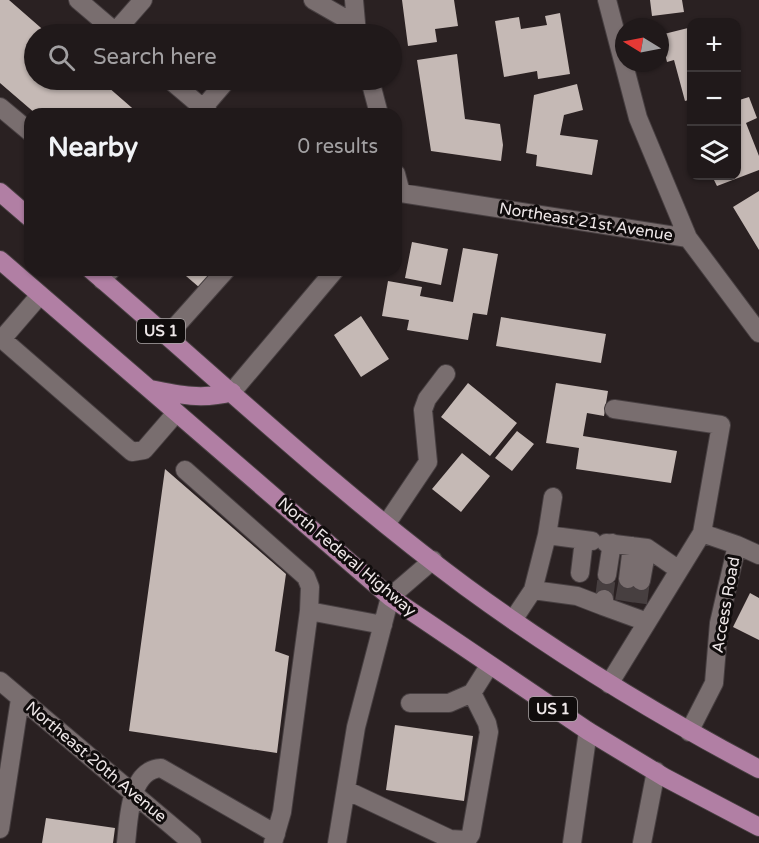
<!DOCTYPE html>
<html lang="en">
<head>
<meta charset="utf-8">
<style>
	body { margin:0; font-family:"Varela Round",sans-serif; background:#2d2627; color:#f1f3f6 }
	.controls { position:absolute; right:18px; top:18px; display:grid; overflow:hidden; border-radius:12px; box-shadow:0 2px 4px #0004 }
	.controls button { width:54px; height:54px; display:grid; place-items:center; padding:0; border:0; border-bottom:2px solid #3d3839; background:#20191a; color:#f1f3f6; font:30px sans-serif }
	.compass { position:absolute; left:615px; top:18px; width:54px; height:54px; border-radius:50%; background:#20191a; box-shadow:0 2px 4px #0004; rotate:280deg }
	.list { margin:0; padding:0; list-style:none }
	h2 { display:flex; justify-content:space-between; align-items:center; height:78px; margin:0; padding:0 24px; font-size:26px }
	h2 small { font-size:20px; font-weight:400; color:#a2a0a2 }
	.icon { flex:none; width:33px; height:33px; fill:none; stroke:currentColor; stroke-width:2; stroke-linecap:round; stroke-linejoin:round }
	.map { position:relative; flex:none; width:759px; height:843px; overflow:hidden }
	.search { position:absolute; background:#20191a; box-shadow:0 2px 4px #0004; left:24px; top:24px; width:378px; height:66px; display:flex; align-items:center; gap:15px; box-sizing:border-box; padding:0 21px; border-radius:33px; color:#a2a0a2; font-size:22px }
	.panel { position:absolute; background:#20191a; box-shadow:0 2px 4px #0004; left:24px; top:108px; width:378px; height:168px; border-radius:18px }
	.map>svg:first-child { display:block }
	.building { fill:#c5b9b5 }
	.lines { fill:none; stroke-linecap:round; stroke-linejoin:round }
	.minor-tunnel { stroke:#473f40; stroke-width:18; stroke-dasharray:18 9; stroke-linecap:butt }
	.minor-casing { stroke:#473f41; stroke-width:20 }
	.major-casing { stroke:#473f41; stroke-width:20 }
	.minor { stroke:#796e6f; stroke-width:18 }
	.major { stroke:#b17fa4; stroke-width:18 }
	.labels { text-anchor:middle; dominant-baseline:central; stroke-width:6; stroke-linejoin:round; paint-order:stroke }
	.shield { fill:#100c0c; stroke:#aba5a6; stroke-width:1.5 }
	.shield-label { font-size:15px; font-weight:bold; fill:#eee7e8 }
	.street-label { font-size:16px; fill:#eee7e8; stroke:#100c0c }
</style>
</head>
<body>
<div class="map">
<svg width="759" height="843" viewBox="0 0 759 843">
	<rect width="100%" height="100%" fill="#2a2122"/>
	<!-- building -->
	<path class="building" d="M0 0H9L48 34H34V80H100L139 114H36L0 83Z
		M402 0H454L458 26 435 29 437 42 408 46Z
		M650 0H682L684 12 652 16Z
		M560 13 570 74 538 79 537 71 504 77 495 21 519 17 521 29 547 25 545 16Z
		M692 27V99L685 101 674 60 667 62 660 35Z
		M457 54 465 119 500 124 503 145 501 161 431 151 417 60Z
		M577 84 583 110 564 115 560 135 598 140 592 175 536 166 537 155 526 153 534 95Z
		M749 97 757 118 746 123 759 156V170L717 186 712 176H736V101Z
		M759 191V250L733 207Z
		M412 242 448 249 441 285 405 278Z
		M463 248 498 254 487 315 473 313 468 340 407 330 409 320 382 316 388 281 422 287 420 296 453 302Z
		M179 270H215L200 288Z
		M361 316 389 359 361 377 334 335Z
		M501 317 606 334 601 363 496 346Z
		M468 383 517 423 490 456 441 417Z
		M556 383 608 391 604 416 587 413 583 436 677 451 671 483 576 469 579 448 546 443Z
		M517 431 534 444 512 471 495 458Z
		M462 453 490 476 461 512 432 489Z
		M165 469 286 574 275 651 289 656 277 753 129 731Z
		M750 593 759 598V640L733 627Z
		M395 725 473 736 464 801 386 790Z
		M46 818 115 828 113 843H42Z"/>
	<g class="lines">
		<!-- minor-tunnel -->
		<path class="minor-tunnel" d="M604 599 607 575
			M624 601 628 579
			M638 603 641 581"/>
		<defs>
			<path id="minor" d="M78 0 118 34
				M313 0 355 24
				M354 0 357 34
				M607 0 638 118 688 238
				M115 32 143 0
				M170 80 210 114
				M370 80 379 114
				M0 107 30 132
				M203 108 227 80
				M396 174 401 193
				M401 193 688 238 759 333
				M102 280 111 270
				M167 336 226 270
				M0 337 2 339 40 295
				M2 339 132 452 144 450 176 413
				M232 392 335 270
				M614 409 721 425 702 533 737 545 719 623 714 683 689 732
				M185 470 306 577 310 587 309 611
				M387 523 428 462 423 410 427 399 446 374
				M547 535 592 541
				M606 543 647 548 679 570
				M737 545 759 555
				M580 573 584 540
				M607 575 612 543
				M628 579 632 546
				M641 581 647 548
				M533 590 577 596 603 606
				M604 599 603 606 647 622
				M513 620 533 590 547 535 553 497
				M0 681 192 843
				M609 684 702 533
				M410 703H449L472 693
				M346 790 450 839 467 840 471 834 489 732 487 723 472 693 489 666
				M0 829 20 699
				M126 843C129 819 129 770 161 768L276 834
				M273 843 282 812 309 611 383 625
				M337 843 356 727 390 597 433 560
				M572 843 588 731
				M642 843 656 771"/>
			<path id="major" d="M0 192 30 218
				M0 260 390 597 588 731 664 777 759 827
				M91 270C215 376 335 490 466 587 559 655 657 715 759 769
				M150 389C179 395 203 400 232 392"/>
		</defs>
		<!-- minor casing -->
		<use href="#minor" class="minor-casing"/>
		<!-- major casing -->
		<use href="#major" class="major-casing"/>
		<!-- minor -->
		<use href="#minor" class="minor"/>
		<!-- major -->
		<use href="#major" class="major"/>
	</g>
	<g class="labels">
		<!-- shield labels -->
		<g class="shield">
			<rect x="137" y="319" width="48" height="24" rx="4.5"/>
			<rect x="529" y="697" width="48" height="24" rx="4.5"/>
		</g>
		<g class="shield-label">
			<text x="161" y="331">US 1</text>
			<text x="553" y="709">US 1</text>
		</g>
		<!-- street labels -->
		<g class="street-label">
			<text transform="translate(586 222) rotate(9)">Northeast 21st Avenue</text>
			<text transform="translate(347 557) rotate(40)">North Federal Highway</text>
			<text transform="translate(726 605) rotate(-80)">Access Road</text>
			<text transform="translate(96 762) rotate(40)">Northeast 20th Avenue</text>
		</g>
	</g>
</svg>
<div class="controls">
<button>+</button>
<button>−</button>
<button><svg class="icon" aria-label="layers" viewBox="0 0 24 24"><path d="M12 4l9 5-9 5-9-5zM3 14l9 5 9-5"/></svg></button>
</div>
<svg class="compass" viewBox="-18 -18 36 36"><path d="M0-13l5 13h-10z" fill="#e53935"/><path d="M0 13l5-13h-10z" fill="#a2a0a2"/></svg>
<div class="search"><svg class="icon" aria-label="search" viewBox="0 0 24 24"><circle cx="10" cy="10" r="6"/><path d="M15 15l6 6"/></svg>Search here</div>
<section class="panel">
<h2>Nearby<small>0 results</small></h2>
<ul class="list">
</ul>
</section>
</div>
</body>
</html>
